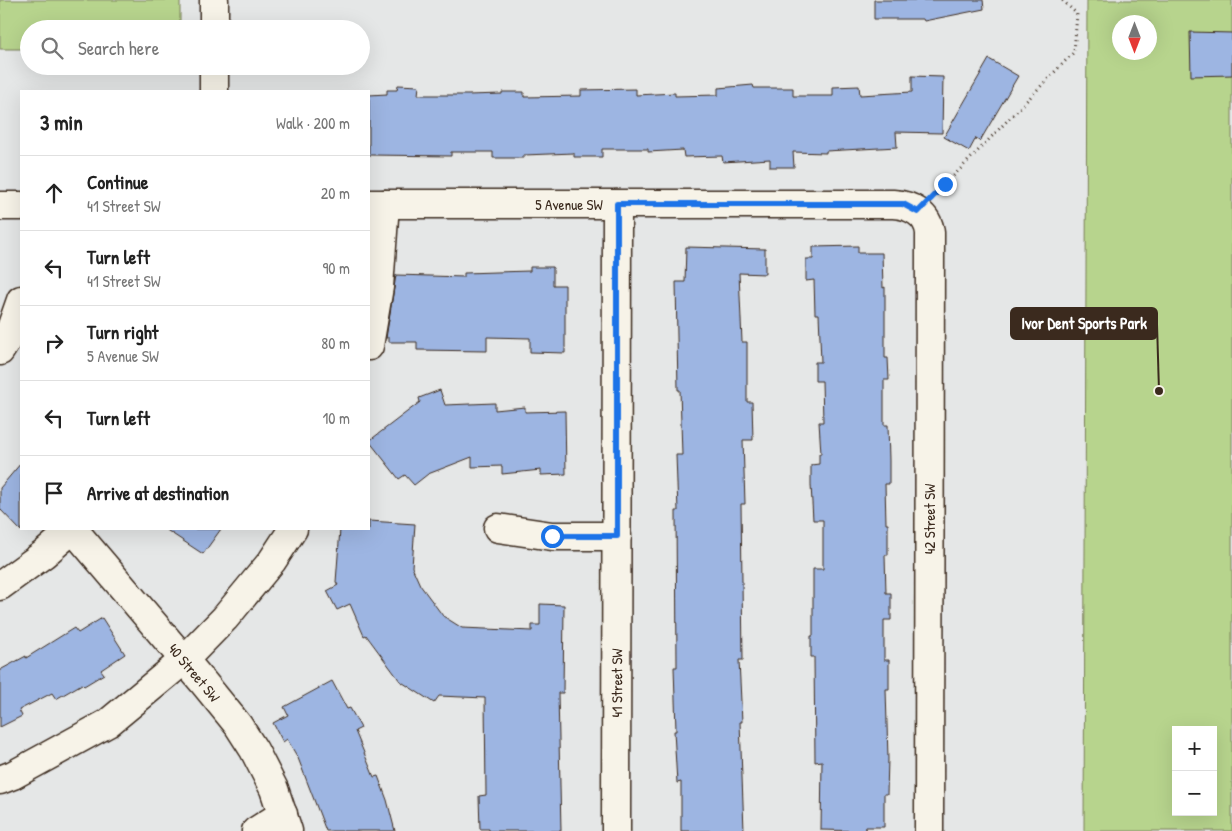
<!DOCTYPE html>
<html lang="en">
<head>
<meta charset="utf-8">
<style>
	body { margin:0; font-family:"Patrick Hand",sans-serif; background:#f6f6f6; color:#222 }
	.controls { position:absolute; right:15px; bottom:15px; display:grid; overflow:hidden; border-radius:0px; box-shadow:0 5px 20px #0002 }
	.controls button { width:45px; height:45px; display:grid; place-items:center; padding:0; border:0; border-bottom:1px solid #e0e0e0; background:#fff; color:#222; font:25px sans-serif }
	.compass { position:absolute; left:1112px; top:15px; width:45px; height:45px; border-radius:50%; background:#fff; box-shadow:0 5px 20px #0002; rotate:180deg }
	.stop { position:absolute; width:15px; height:15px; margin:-11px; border:4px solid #1a73e8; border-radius:50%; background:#fff }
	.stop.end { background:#1a73e8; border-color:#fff; box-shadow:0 1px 5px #0008 }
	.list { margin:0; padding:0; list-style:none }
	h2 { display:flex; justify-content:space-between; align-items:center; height:65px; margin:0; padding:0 20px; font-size:21px }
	h2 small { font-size:16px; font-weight:400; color:#767676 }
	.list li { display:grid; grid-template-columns:32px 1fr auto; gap:15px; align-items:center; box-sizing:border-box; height:75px; padding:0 20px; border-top:1px solid #e0e0e0 }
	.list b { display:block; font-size:19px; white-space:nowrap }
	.list p { margin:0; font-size:16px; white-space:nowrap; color:#767676 }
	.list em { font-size:16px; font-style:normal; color:#767676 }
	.icon { flex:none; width:28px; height:28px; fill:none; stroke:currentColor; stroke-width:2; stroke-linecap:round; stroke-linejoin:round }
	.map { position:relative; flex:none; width:1232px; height:831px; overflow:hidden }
	.search { position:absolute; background:#fff; box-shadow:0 5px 20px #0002; left:20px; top:20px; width:350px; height:55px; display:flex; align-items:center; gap:12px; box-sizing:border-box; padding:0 18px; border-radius:28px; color:#767676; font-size:19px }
	.panel { position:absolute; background:#fff; box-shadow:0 5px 20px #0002; left:20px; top:90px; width:350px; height:440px; border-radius:0px }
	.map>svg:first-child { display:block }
	.green { fill:#b7d48d; stroke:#797f56; fill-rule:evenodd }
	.building { fill:#9db5e2; stroke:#3b2a1e }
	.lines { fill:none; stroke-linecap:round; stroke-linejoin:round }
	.minor-casing { stroke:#3b2a1e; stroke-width:31 }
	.path { stroke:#3b2a1e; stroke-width:3; stroke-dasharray:1 4; stroke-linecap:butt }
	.minor { stroke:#f7f3e8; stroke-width:28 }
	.route { stroke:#1a73e8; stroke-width:6 }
	.labels { text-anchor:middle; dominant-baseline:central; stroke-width:4; stroke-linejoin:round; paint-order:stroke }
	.street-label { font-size:15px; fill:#3b2a1e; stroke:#f7f3e8 }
	.leader { fill:none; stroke:#3b2a1e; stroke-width:2 }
	.callout-dot { fill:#3b2a1e; stroke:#f7f3e8; stroke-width:2 }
	.callout { fill:#3b2a1e; stroke:#3b2a1e; stroke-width:2 }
	.callout-label { font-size:16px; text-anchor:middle; font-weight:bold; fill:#fff }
</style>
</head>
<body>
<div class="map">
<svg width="1232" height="831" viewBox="0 0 1232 831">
	<rect width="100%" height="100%" fill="#e5e7e7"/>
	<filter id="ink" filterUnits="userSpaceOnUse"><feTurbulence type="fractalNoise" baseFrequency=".02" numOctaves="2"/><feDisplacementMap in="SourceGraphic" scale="10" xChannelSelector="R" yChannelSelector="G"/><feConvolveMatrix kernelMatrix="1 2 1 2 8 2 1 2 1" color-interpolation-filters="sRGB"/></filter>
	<g filter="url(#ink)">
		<!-- green -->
		<path class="green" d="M0 0H180V29H29V49H0Z
			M1087 0H1232V831H1084ZM1120 22H1150V52H1120ZM1176 730H1213V812H1176Z"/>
		<!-- building -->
		<path class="building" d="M874 0H983L984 9 924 21 923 19H874Z
			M1190 32 1232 33V75L1191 76Z
			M989 59 1018 76 980 141 976 138 969 151 944 137Z
			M912 76 943 77 942 133 896 132 897 147 826 151V153L793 152 794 167H770V159L723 162 722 156 684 157 683 150 648 152V149H602V157H574V153L524 155V158H493V152H451V156L369 155V95L387 94V90H397L398 85 419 86 418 95H468L502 94V92H524V97L581 96V90L636 89V95L675 93V96L718 95V88L753 85 754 88H793V96H833V87L859 86 860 95 912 92Z
			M858 246V253H882L883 288 885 287V358H888L889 380H884V425H888L889 460V484H885L886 524H888V555H885L886 593H891V620H884V660H889V689H886L888 759 887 794H884V827H866L865 831 821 830 822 761 815 762 814 657H811V636H813V569H823V520H813L811 485V465L819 464V454H821L819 422H823L822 381H815V362H821L819 314H815L814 280 806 281V259H813V247Z
			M686 247 765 249V274L739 273 742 342H747V402H752L753 440H743L745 504H741L743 660H739L742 722H740L744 831H681V782L677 783 674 731H676L674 667H677L676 511H678L676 455H682L680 390H678L676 282H685Z
			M530 267H553V285H565V353L530 352V338L487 337V351L417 350V342H389V338H386L396 275 464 277V273L530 271Z
			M440 390 445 405 495 403V410L525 407V412L565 411 566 474 541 475V470L502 474V466L472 467V457L428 474 414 485 405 475 399 479 369 441 420 402 419 398Z
			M21 463V531L0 509V488Z
			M369 521 415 524 412 567 420 585 443 616 462 628 532 631V625H540V604L564 605 563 693H558L561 831H489V829H480L479 796 486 795 485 698 439 696 434 703 400 681 366 635 364 636 350 604 337 610 327 591 338 585 336 582 340 529H369Z
			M165 529H221L203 554Z
			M102 618 125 654 101 670 104 674 84 686 82 684 56 699 52 693 19 710 22 716 0 727V670L26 656V658L74 628 78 633Z
			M332 681 347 709 350 708 361 728 355 731 374 777 378 776 387 800 395 831H326L298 758 287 739 283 742 273 723 288 715 284 707Z"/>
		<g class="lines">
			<defs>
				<g id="minor">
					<path d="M214 0V29"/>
					<path d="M214 66V91"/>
					<path id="s1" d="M369 204H893C911 205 928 214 930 233L929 831"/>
					<path d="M0 206H21"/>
					<path d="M369 346 379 287 385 204"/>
					<path d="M0 351 7 340 21 300"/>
					<path d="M498 528 552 536H617"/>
					<path id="s2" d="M73 529 203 682 238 725 254 750 274 789 288 831"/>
					<path d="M0 586 44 554 73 529"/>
					<path d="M0 780 13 775 108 723 184 660 225 618 272 561 293 529"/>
					<path d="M256 831 283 814"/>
					<path id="s3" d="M616 831 617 204"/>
				</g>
			</defs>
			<!-- minor casing -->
			<use href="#minor" class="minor-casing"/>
			<!-- path -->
			<path class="path" d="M936 194 1074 52 1077 14 1062 0"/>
			<!-- minor -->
			<use href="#minor" class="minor"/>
		</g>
	</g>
	<g class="lines" filter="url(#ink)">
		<!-- route -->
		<path class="route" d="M552 536H617V204H903L918 212 945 184"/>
	</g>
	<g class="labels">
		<!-- street labels -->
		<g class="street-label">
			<text stroke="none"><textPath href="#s1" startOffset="200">5 Avenue SW</textPath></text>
			<text transform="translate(929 519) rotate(-90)">42 Street SW</text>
			<text stroke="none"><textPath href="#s2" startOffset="188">40 Street SW</textPath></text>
			<text stroke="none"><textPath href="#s3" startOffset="148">41 Street SW</textPath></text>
		</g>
	</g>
	<!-- callouts -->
	<path class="leader" d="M1159 391L1157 324"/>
	<circle class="callout-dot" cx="1159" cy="391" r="5"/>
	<rect class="callout" x="1011" y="308" width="146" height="31" rx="5"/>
	<g class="callout-label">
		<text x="1084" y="329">Ivor Dent Sports Park</text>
	</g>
</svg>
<div class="controls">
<button>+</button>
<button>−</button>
</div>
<svg class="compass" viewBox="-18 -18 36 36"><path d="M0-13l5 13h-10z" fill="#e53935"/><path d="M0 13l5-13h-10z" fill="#767676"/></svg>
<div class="stop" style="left:552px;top:536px"></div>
<div class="stop end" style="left:945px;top:184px"></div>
<div class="search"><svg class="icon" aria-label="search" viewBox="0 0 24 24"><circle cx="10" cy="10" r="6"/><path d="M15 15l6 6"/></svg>Search here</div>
<section class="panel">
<h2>3 min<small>Walk · 200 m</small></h2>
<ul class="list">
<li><svg class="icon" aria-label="ahead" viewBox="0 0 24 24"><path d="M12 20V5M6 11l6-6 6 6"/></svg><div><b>Continue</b><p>41 Street SW</p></div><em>20 m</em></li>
<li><svg class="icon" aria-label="left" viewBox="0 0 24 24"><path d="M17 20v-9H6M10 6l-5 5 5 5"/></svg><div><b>Turn left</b><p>41 Street SW</p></div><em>90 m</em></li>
<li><svg class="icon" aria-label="right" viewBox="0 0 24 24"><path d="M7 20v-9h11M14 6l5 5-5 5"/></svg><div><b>Turn right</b><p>5 Avenue SW</p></div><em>80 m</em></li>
<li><svg class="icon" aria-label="left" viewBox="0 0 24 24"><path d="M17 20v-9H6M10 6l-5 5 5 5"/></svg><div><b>Turn left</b></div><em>10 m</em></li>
<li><svg class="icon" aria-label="arrive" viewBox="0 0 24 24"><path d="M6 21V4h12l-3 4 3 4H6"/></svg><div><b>Arrive at destination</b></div></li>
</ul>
</section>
</div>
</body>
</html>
